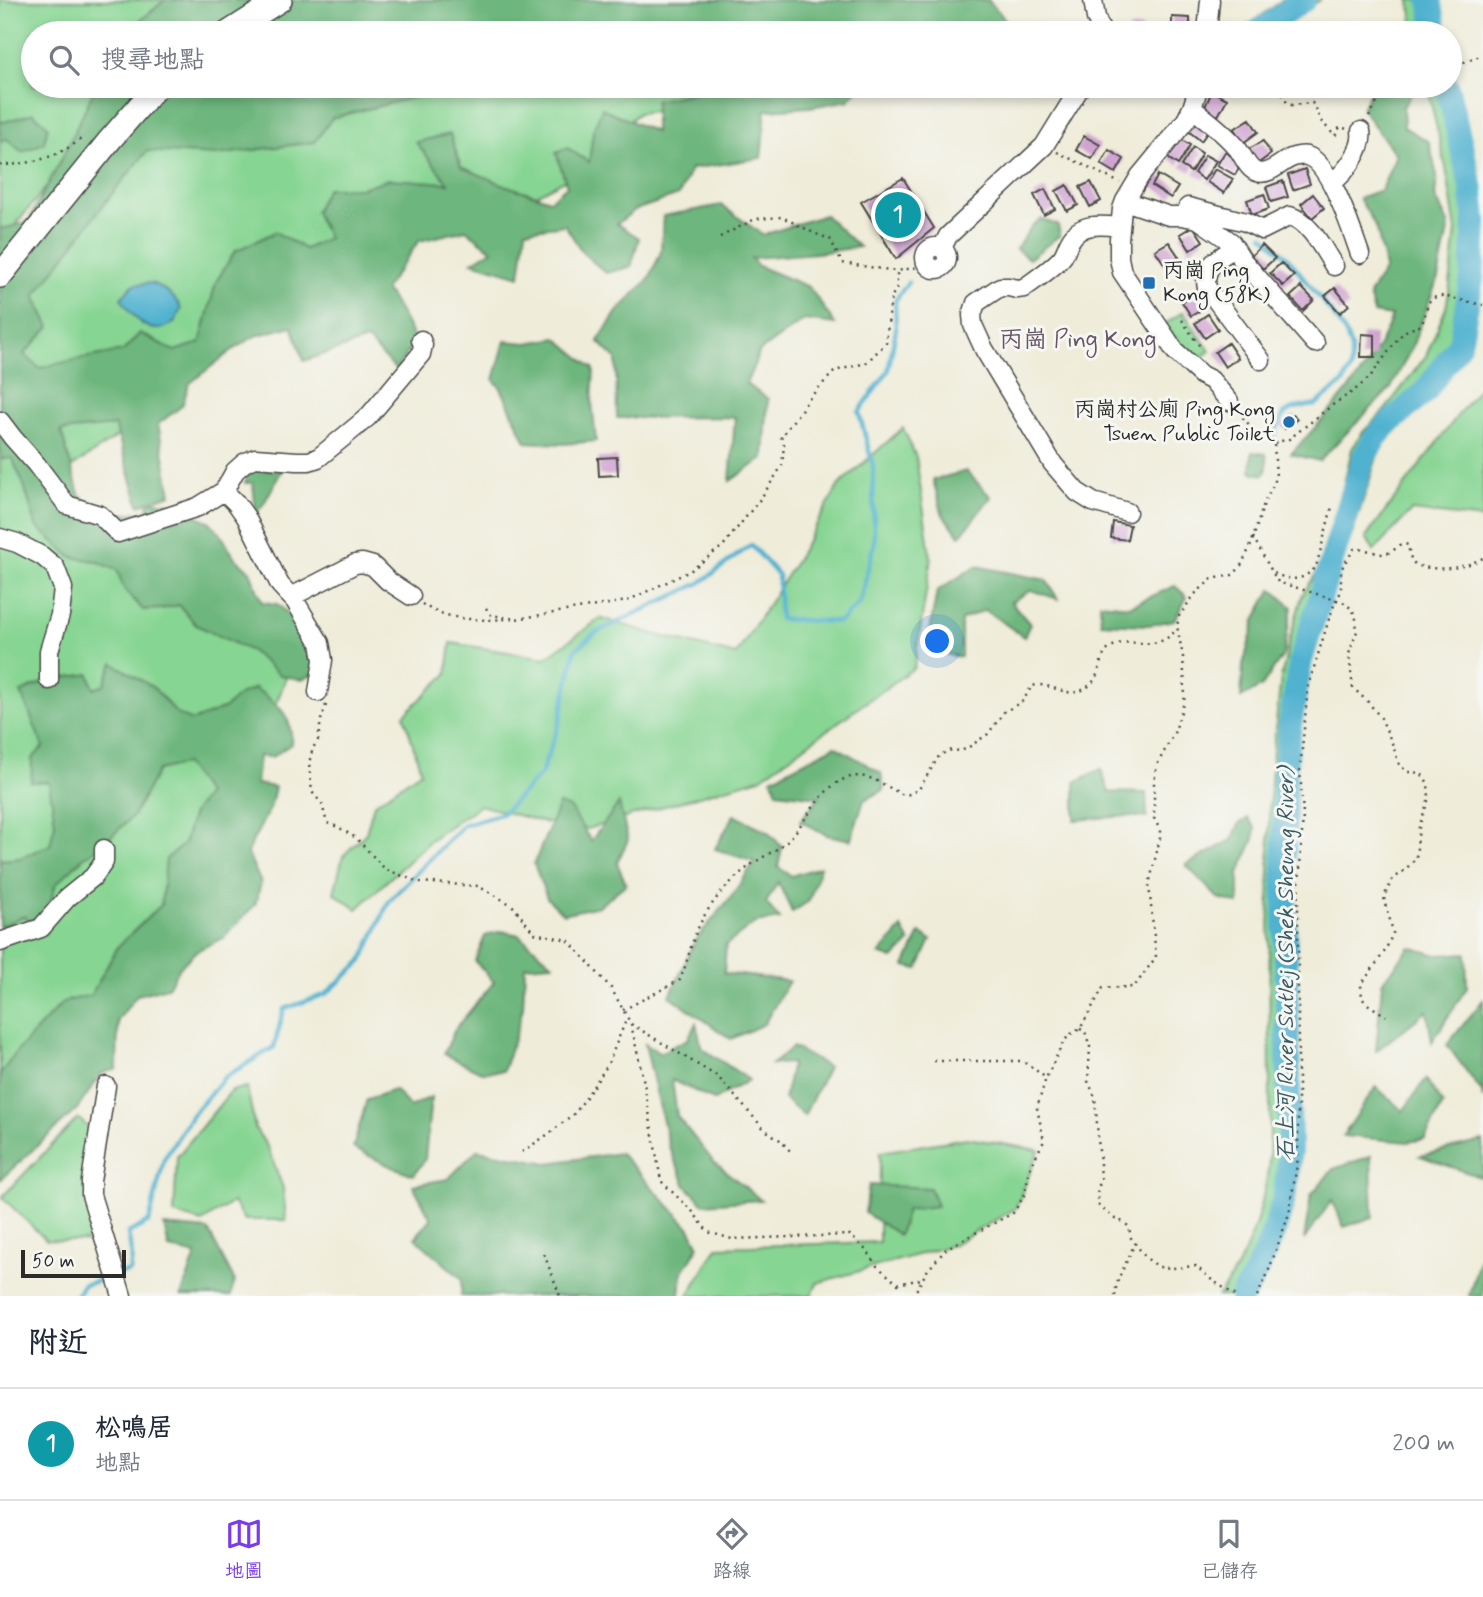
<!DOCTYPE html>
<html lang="zh-TW">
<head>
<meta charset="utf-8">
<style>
	body { margin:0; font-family:Mynerve,"LXGW WenKai TC",sans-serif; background:#f6f6f7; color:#1f2937 }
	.scale { position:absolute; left:21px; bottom:18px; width:105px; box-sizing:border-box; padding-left:7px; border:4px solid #2b2b2b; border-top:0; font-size:19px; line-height:24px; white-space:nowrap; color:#2b2b2b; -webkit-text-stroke:5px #f6f6f2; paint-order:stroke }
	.you { position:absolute; left:938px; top:642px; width:24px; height:24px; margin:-18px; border:5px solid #fff; border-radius:50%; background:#1a73e8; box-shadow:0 0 0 10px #1a73e833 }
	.badge { display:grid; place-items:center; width:46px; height:46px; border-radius:50%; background:#7c3aed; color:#fff; font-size:23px; font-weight:700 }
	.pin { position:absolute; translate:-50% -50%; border:4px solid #fff; box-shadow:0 2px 7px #0006 }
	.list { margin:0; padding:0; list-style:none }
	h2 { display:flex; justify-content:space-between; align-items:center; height:91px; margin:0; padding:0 28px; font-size:30px }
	h2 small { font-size:23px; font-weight:400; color:#747a83 }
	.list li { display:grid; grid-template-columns:46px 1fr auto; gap:21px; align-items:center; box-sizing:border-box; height:112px; padding:0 28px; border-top:2px solid #e0e1e3 }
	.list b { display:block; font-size:26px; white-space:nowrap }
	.list p { margin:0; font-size:23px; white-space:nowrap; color:#747a83 }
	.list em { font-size:23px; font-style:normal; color:#747a83 }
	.icon { flex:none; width:38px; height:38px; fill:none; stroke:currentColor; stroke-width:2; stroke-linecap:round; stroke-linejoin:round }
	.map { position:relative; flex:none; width:1483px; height:1296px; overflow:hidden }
	.search { position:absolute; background:#fff; box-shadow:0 4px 10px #0003; left:21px; right:21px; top:21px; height:77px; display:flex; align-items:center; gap:18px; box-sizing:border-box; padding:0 24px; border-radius:38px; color:#747a83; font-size:26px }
	.sheet { height:203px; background:#fff }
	nav { display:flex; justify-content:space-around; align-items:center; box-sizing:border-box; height:98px; border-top:2px solid #e0e1e3; background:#fff; font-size:19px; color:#747a83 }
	nav a { display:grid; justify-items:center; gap:4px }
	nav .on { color:#7c3aed }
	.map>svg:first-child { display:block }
	.green { fill:#87d593; stroke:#59805f; stroke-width:2 }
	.forest { fill:#6db67d; stroke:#4c7054; stroke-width:2; fill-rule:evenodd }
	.water { fill:#51b2d0; stroke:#3e6e7e; stroke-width:2 }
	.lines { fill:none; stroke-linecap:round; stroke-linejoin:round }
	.stream { stroke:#51b2d0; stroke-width:4.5 }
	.river { stroke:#51b2d0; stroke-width:24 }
	.building { fill:#d0a3d2 }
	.minor-casing { stroke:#484845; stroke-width:21 }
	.major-casing { stroke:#484845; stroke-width:26 }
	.path { stroke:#484845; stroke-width:2.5; stroke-dasharray:2 5; stroke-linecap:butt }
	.minor { stroke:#fff; stroke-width:18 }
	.major { stroke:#fff; stroke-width:23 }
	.poi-dot { fill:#1f6fb2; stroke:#f6f6f2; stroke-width:2.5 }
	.labels { text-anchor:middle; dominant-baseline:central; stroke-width:6; stroke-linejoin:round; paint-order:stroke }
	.poi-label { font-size:21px; fill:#2b2b2b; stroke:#f6f6f2; text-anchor:start }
	.water-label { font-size:23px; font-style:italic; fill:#385a65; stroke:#f6f6f2 }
	.quarter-label { font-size:24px; fill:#655565; stroke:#f6f6f2 }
</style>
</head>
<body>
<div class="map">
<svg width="1483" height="1296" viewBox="0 0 1483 1296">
	<rect width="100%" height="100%" fill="#f6f6f2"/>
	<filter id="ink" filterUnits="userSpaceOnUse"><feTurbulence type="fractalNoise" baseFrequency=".0143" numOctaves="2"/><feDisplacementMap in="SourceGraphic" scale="14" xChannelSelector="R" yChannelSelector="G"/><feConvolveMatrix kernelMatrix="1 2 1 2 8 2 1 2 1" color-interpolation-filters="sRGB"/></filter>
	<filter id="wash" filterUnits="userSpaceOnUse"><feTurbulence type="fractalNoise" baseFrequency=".00686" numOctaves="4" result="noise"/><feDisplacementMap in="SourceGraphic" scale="28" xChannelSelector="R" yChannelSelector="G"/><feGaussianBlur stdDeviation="1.57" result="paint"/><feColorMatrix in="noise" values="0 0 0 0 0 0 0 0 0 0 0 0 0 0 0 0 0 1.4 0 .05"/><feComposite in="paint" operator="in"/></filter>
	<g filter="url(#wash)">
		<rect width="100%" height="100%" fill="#efecd9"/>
		<!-- green -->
		<path class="green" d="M0 0H245L197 33H33V86H134L86 138 0 244Z
			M1283 0H1320L1272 33H1254L1247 26Z
			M1410 0H1439L1445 33H1414Z
			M1450 56 1481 203V265L1477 298 1466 342 1428 395 1403 417 1379 451 1353 532 1341 562 1327 609 1313 650 1302 695 1296 770 1294 895 1296 1111 1300 1158 1295 1190 1279 1242 1251 1295 1250 1296H1218C1247 1258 1261 1217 1268 1170 1270 1154 1270 1137 1270 1120L1269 814 1273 749 1281 678 1290 638 1302 596 1318 570 1341 496 1352 449 1363 432 1384 411 1426 356 1446 308 1450 285 1456 230 1446 168 1427 86H1450Z
			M185 86H802L792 94 638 113 580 172 536 195 507 186 236 325 158 409 53 480 66 506 268 612 300 642 192 921 0 1175V299Z
			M1183 312 1210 351 1193 363 1165 324Z
			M1483 382V519L1411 511 1374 551 1366 537Z
			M903 428 916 457 931 561 914 668 760 778 587 829 542 822 480 805 434 837 357 909 334 893 343 856 366 833 374 804 421 771 404 715 447 674 451 643 545 658 601 618 654 634 736 655 794 564 839 485Z
			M247 1087 255 1128 268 1148 283 1188 286 1220H244L233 1202 202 1222 174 1214 177 1157 231 1091Z
			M78 1118 91 1130 102 1242 46 1240 2 1197Z
			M967 1138 1039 1150 1016 1208 952 1245 817 1283 811 1296H688L717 1247 879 1242 880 1152Z"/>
		<!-- forest -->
		<path class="forest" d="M165 0H988L1009 24 1005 33H125Z
			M96 86H459L332 118 315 142 217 155 147 151 103 205 35 296 50 327 24 354 39 368 83 358 123 351 140 333 174 351 200 343 216 282 235 251 275 232 305 249 328 238 315 212 327 188H361L389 179 448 183 416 142 450 134 461 167 507 186 550 200 567 186 556 153 567 148 589 162 593 131 602 108 655 132V101L697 92 704 86H719L724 88 767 86H866L859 88 849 100 810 107 766 110 761 158 691 169 679 195 635 210 617 224 639 238 631 267 606 273 583 253 565 225 526 230 520 276 472 262 492 250 466 230 419 241 385 289 403 317 415 341 396 370 367 340 304 361 292 326 255 336 231 351 189 384 182 406 158 424 171 494 151 501 183 505 195 515 209 521 220 533 235 558 250 571 262 602 277 604 310 632 320 671 302 680 280 675 251 651 196 625 179 605 162 609 143 610 124 589 117 570 96 561 71 557 36 526 24 485 12 458 0 459V228H6L28 222 63 156ZM115 426 139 505 149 502 148 511 123 514 108 522 79 494 61 431Z
			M1373 86H1412L1413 92 1403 107 1404 127 1429 142 1437 176 1435 197 1449 225 1438 278 1412 347 1391 388 1319 461 1291 454C1328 412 1374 370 1392 316L1374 313 1369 295 1385 268 1377 229 1359 198 1381 190 1396 155 1362 109Z
			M33 113 48 126 44 143 22 152 7 139 0 141V121L4 122Z
			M721 205 763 235 825 215 859 247 817 253 751 258 758 266 809 287 835 324 804 320 760 351 746 384 768 399 764 458 730 481 735 417 617 418 616 359 598 341 617 312 649 279 661 252 663 216Z
			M1041 219 1058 225 1060 235 1029 259 1016 249 1032 226Z
			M557 338 594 369 592 402 596 441 563 444 526 442 501 388 494 380 505 341 527 343Z
			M1252 452 1266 454C1267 462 1269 470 1263 475L1251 472Z
			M250 470H282L264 503 256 514 253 483H245Z
			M966 471 991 497 960 536 943 515 933 480Z
			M976 566 1046 580 1058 599 1031 590 1011 602 1030 624 1024 637 985 610 961 620V657L926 651 937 591Z
			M1175 586 1187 597 1174 620 1149 625 1101 623 1100 603 1130 606Z
			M1272 589 1292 607 1283 655 1262 686 1241 698 1243 665 1256 618Z
			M113 663 154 688 177 714 192 721 225 708 239 695 255 688C277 705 293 713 291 744L272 757 259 756 256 784 275 787 270 808 247 852 261 883 255 905 223 938 196 951 180 967 168 987 137 995 118 1020 117 1069 102 1073 77 1109 0 1180V1074L19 1049 63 1002 91 995 118 946 161 905 166 859 184 844 193 813 207 794 185 764 158 770 133 816 104 843 83 858 56 884 48 909 45 933 24 916 0 927V860L20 858 50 845 55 823 49 782H31L32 759 43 747 21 692 49 680 89 674 94 689 104 685Z
			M835 746 881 773 884 790 864 800 851 840 827 835 800 821 819 797 777 792 772 778Z
			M1101 769 1109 792 1146 793 1147 818 1128 816 1075 820V782Z
			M619 803 628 840 617 863 626 884 599 906 563 914 547 898 534 864 559 804 570 808 591 841Z
			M734 815 767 831 782 847 778 867 791 876 820 867 809 901 792 912 778 882 766 903 780 919 755 923 726 945 724 973 789 981 764 1024 731 1039 670 996 695 941 730 898 755 862 715 849Z
			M1248 818 1255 828 1254 839 1239 873V904L1218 898 1186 865 1232 840 1239 824Z
			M902 928 910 942 893 959 879 954Z
			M501 931 519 935 553 964 525 966 523 1007 516 1034 503 1071 481 1072 444 1054 455 1029 494 982 475 961 485 936Z
			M920 933 931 940 918 969 905 966Z
			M1410 947 1437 955 1466 953 1467 987 1432 1042 1427 1011 1376 1051 1382 983Z
			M1483 1000V1099L1482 1092 1447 1045Z
			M696 1023 702 1048 749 1080 714 1100 672 1080 677 1116 713 1161 761 1200 704 1204 686 1186 669 1147 645 1044 660 1053 688 1039Z
			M793 1047 828 1067 804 1116 784 1099 792 1063 772 1064Z
			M1426 1079 1443 1104 1425 1139 1408 1142 1343 1136 1376 1087 1403 1111Z
			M395 1090 410 1107 431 1097 425 1159 414 1175 390 1166 353 1148 367 1099Z
			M1483 1141V1178L1420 1156Z
			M477 1150 548 1163 620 1153 690 1228 699 1246 682 1273 680 1296H461L462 1279 415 1238 431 1219 413 1185 448 1179Z
			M1371 1156 1373 1217 1344 1227 1332 1200 1304 1240 1311 1195 1333 1169Z
			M869 1185 930 1188 937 1206 907 1210 899 1235 865 1213Z
			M164 1226 208 1230 234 1280 231 1296H181L196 1255 169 1248Z
			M1483 1246V1296H1469Z"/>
		<!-- water -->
		<path class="water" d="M151 283C164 288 175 295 181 309L174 323C170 325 163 329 158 329 141 330 129 310 121 298L133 285Z"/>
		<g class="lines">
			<!-- stream -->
			<path class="stream" d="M1263 235 1288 258 1334 316 1347 336 1351 349V368L1344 382 1315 405 1294 408 1284 414 1277 428 1275 435
				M119 1274 130 1271 132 1257 128 1233 149 1222 164 1159 192 1115 224 1078 274 1047 284 1009 326 994 362 961 389 901 463 825 503 813 541 774 559 724 575 650 595 633 700 583 751 545 778 575 780 619 840 622 860 602 874 543 873 466 859 412 888 371 896 329 895 301 908 282
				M76 1296 83 1285 111 1277"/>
			<!-- river -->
			<path class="river" d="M1430 0 1436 33
				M1257 33 1304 0
				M1242 1296C1261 1268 1280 1221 1286 1188 1288 1176 1288 1162 1290 1149L1284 866 1285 771 1290 725 1301 660 1364 457 1376 437 1386 426 1425 392 1460 343 1472 278 1475 221 1471 186 1447 86"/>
		</g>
		<g id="blocks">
			<!-- building -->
			<path class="building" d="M1172 17 1190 18V33H1172Z
				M1142 27V33H1130L1129 28Z
				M1212 91 1227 99 1218 116 1204 109Z
				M1194 119 1209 130 1201 141 1186 129Z
				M1250 119 1258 132 1243 143 1234 129Z
				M1084 136 1100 145 1092 159 1076 150Z
				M1180 139 1190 145 1178 165 1168 158Z
				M1263 141 1271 154 1256 165 1247 150Z
				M1193 147 1202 153 1191 172 1181 166Z
				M1109 150 1124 159 1116 173 1101 164Z
				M1225 152 1242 163 1235 175 1217 165Z
				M1205 155 1216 161 1204 180 1194 173Z
				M1215 169 1233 179 1224 193 1207 182Z
				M1305 169 1310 184 1293 190 1288 175Z
				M1158 175 1178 187 1171 198 1152 186Z
				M903 178 934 228 896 259 861 202Z
				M1283 181 1288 197 1271 202 1266 187Z
				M1091 182 1101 201 1090 207 1080 187Z
				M1067 185 1078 205 1067 211 1056 191Z
				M1045 189 1055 209 1044 215 1034 195Z
				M1264 194 1269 209 1252 215 1247 200Z
				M1313 194 1324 208 1312 218 1301 204Z
				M1193 226 1203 241 1190 250 1180 234Z
				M1169 242 1179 257 1165 265 1155 250Z
				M1262 245 1275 258 1263 269 1251 256Z
				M1281 263 1294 276 1283 286 1270 273Z
				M1301 287 1314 300 1303 311 1290 297Z
				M1335 288 1349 305 1340 313 1325 296Z
				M1195 293 1205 308 1191 316 1182 302Z
				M1208 314 1218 329 1205 338 1195 323Z
				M1362 334 1375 335V357H1361Z
				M1228 343 1238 358 1225 367 1215 352Z
				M1294 415 1297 419 1285 429 1281 425Z
				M617 457 618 475 599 476 598 458Z
				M1113 522 1130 525 1127 540 1111 538Z"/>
		</g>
	</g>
	<g filter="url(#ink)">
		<use href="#blocks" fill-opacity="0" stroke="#484845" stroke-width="2"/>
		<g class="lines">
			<defs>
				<path id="minor" d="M1093 0 1096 18 1102 33
					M1207 33 1210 0
					M1199 86 1192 108 1186 120 1140 176 1125 201 1122 209 1119 239V258L1122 272 1175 351 1201 375 1211 380 1229 401
					M1192 108C1208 121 1224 132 1237 148 1243 155 1248 170 1257 172 1269 176 1281 162 1291 158 1295 156 1303 155 1307 156 1331 163 1352 232 1360 254
					M1332 183C1346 172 1364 149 1361 131
					M1125 201 1169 216H1181L1198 219 1231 242 1243 261 1315 343
					M1188 207 1246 222 1262 230 1290 216C1310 222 1323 249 1334 266
					M1120 227C1102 225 1080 222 1070 241 1067 246 1066 251 1063 256 1055 267 1036 279 1024 288L1017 289 1009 287H1000L976 303 972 315 973 325 984 349 1053 464 1077 492 1093 502 1127 512
					M925 258a11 11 0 1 1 22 0a11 11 0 1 1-22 0Z
					M942 248 948 236 1044 146 1081 86
					M1235 248C1219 257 1202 267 1207 288L1261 360
					M0 421 13 438 36 464 67 505 100 515 118 533 198 507 224 491 235 471 244 463 255 458 297 461H309L318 458 368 417 421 354 423 345 421 340
					M224 491 236 503 246 517 280 585 295 601 320 643 323 660 318 692
					M0 538 17 543 42 556 55 567 63 588 60 615 49 651V680
					M291 597 355 564 362 563 373 566 388 581 411 596
					M0 942 41 928 67 898 93 877 104 862V849
					M106 1086 91 1181V1195L122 1296"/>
				<path id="major" d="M228 33 280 0
					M0 276 109 141 157 86"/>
			</defs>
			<!-- minor casing -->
			<use href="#minor" class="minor-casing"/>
			<!-- major casing -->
			<use href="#major" class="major-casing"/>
			<!-- path -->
			<path class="path" d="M1450 66 1459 64 1483 55
				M1265 86 1280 89 1287 103 1292 105 1312 103 1315 106 1320 120 1335 136 1340 127 1347 129
				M1369 117 1386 86
				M1057 152 1120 183
				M0 165C30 165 59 157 82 138
				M720 237 755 219 782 217 816 234 830 239 842 263 897 271
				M1182 320 1194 338 1189 342
				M1194 338 1202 349
				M1238 412 1259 436 1274 443 1289 439 1334 404 1355 390 1370 377 1399 337 1407 330 1422 325 1428 303 1432 298 1443 296 1483 305
				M1253 537 1270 568
				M1270 568 1278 582 1343 602 1352 609 1356 619 1357 631 1349 654 1353 688 1368 702 1381 718 1392 743 1399 764 1407 772H1415L1424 776 1428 784 1429 798 1419 827 1416 858 1405 870 1393 879 1388 888 1384 897 1385 904 1389 916 1393 933 1385 951 1361 985 1362 998 1366 1003 1386 1016
				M1274 573C1292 582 1302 581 1316 567L1332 507
				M422 604C445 620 479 621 507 619
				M486 608 491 615 516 619 627 601 690 571 723 546 761 498 782 466 784 444 781 437 812 395 835 371 866 363 886 343 890 306 892 296 897 287V271L924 266
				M326 705 321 720 318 740 313 748 309 763 312 792 322 804 327 823 338 827 356 838 385 869 418 882 478 886 512 905 534 933 568 940 611 988 631 1024 644 1083 661 1181 693 1212 708 1232 732 1239 850 1235 868 1252 877 1266 898 1284 921 1279
				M623 1010 680 980C688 961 692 938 702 920 712 901 730 881 747 868 759 858 775 852 787 841 809 821 827 769 866 777 879 780 892 790 904 795L910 794 919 789 939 756 946 752 952 750 961 751 969 747 988 734 1004 712 1023 701 1032 686C1049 681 1063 697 1080 691 1105 681 1095 659 1110 648 1131 633 1153 656 1176 630
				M631 1024 718 1077 764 1129 780 1140 792 1153
				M1080 1029 1085 1031 1090 1047 1088 1081 1095 1097 1101 1178 1097 1193 1099 1206 1115 1219 1124 1222 1129 1227 1131 1238 1146 1258 1159 1267 1172 1268 1196 1266 1209 1278 1236 1296
				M934 1061H1021L1029 1065 1046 1078
				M522 1152 550 1133 576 1112 607 1066 627 1018
				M544 1254 560 1296
				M913 1296 927 1271 947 1248 1013 1213 1024 1196 1031 1165 1044 1141 1037 1108 1046 1078 1064 1041 1071 1034 1080 1029 1103 988 1134 987 1156 957 1149 885 1160 838V830L1154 818V782L1157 765 1175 731 1184 702 1185 689 1183 657 1177 626 1179 616 1195 594 1205 585 1212 579 1232 575 1236 572 1242 564 1251 545 1265 500 1274 484 1276 477 1274 443
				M1115 1296C1116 1276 1128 1263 1134 1244
				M1257 1296 1266 1278 1289 1214 1298 1158V903L1303 815 1300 770 1308 687 1329 619 1336 600 1341 592V572L1343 566 1354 549C1355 549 1364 549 1365 550 1373 551 1380 556 1388 553 1398 550 1397 541 1408 545 1409 550 1410 557 1412 561 1419 571 1451 569 1462 566 1469 565 1476 561 1483 558"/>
			<!-- minor -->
			<use href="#minor" class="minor"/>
			<!-- major -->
			<use href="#major" class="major"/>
		</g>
	</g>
	<!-- markers -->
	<g class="poi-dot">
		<rect x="1142" y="276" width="14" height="14" rx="3.5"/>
		<circle cx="1289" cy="422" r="7"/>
	</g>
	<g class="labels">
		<!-- poi labels -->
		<g class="poi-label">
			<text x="1163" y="271">丙崗 Ping<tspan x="1163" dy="24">Kong (58K)</tspan></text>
			<text x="1275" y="410" text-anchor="end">丙崗村公廁 Ping Kong<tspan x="1275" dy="24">Tsuen Public Toilet</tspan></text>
		</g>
		<!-- water labels -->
		<g class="water-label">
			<text transform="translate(1287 964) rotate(-90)">石上河 River Sutlej (Shek Sheung River)</text>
		</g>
		<!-- quarter labels -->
		<g class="quarter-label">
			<text x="1078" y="340">丙崗 Ping Kong</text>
		</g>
	</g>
</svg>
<div class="scale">50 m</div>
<div class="you"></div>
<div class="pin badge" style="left:898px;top:215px;background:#0f9aa8">1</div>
<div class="search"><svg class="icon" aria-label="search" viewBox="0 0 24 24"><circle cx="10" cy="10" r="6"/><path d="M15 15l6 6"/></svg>搜尋地點</div>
</div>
<section class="sheet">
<h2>附近<small></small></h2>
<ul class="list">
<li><span class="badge" style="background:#0f9aa8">1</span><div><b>松鳴居</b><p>地點</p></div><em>200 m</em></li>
</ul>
</section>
<nav>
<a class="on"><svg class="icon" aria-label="map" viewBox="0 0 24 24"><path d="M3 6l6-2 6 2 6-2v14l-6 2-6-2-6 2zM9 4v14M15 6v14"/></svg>地圖</a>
<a><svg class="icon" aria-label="directions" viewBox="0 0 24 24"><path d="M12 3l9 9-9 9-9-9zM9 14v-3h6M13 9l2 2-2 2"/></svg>路線</a>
<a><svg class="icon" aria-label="saved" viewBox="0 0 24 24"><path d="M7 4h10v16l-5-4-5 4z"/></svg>已儲存</a>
</nav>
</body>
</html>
